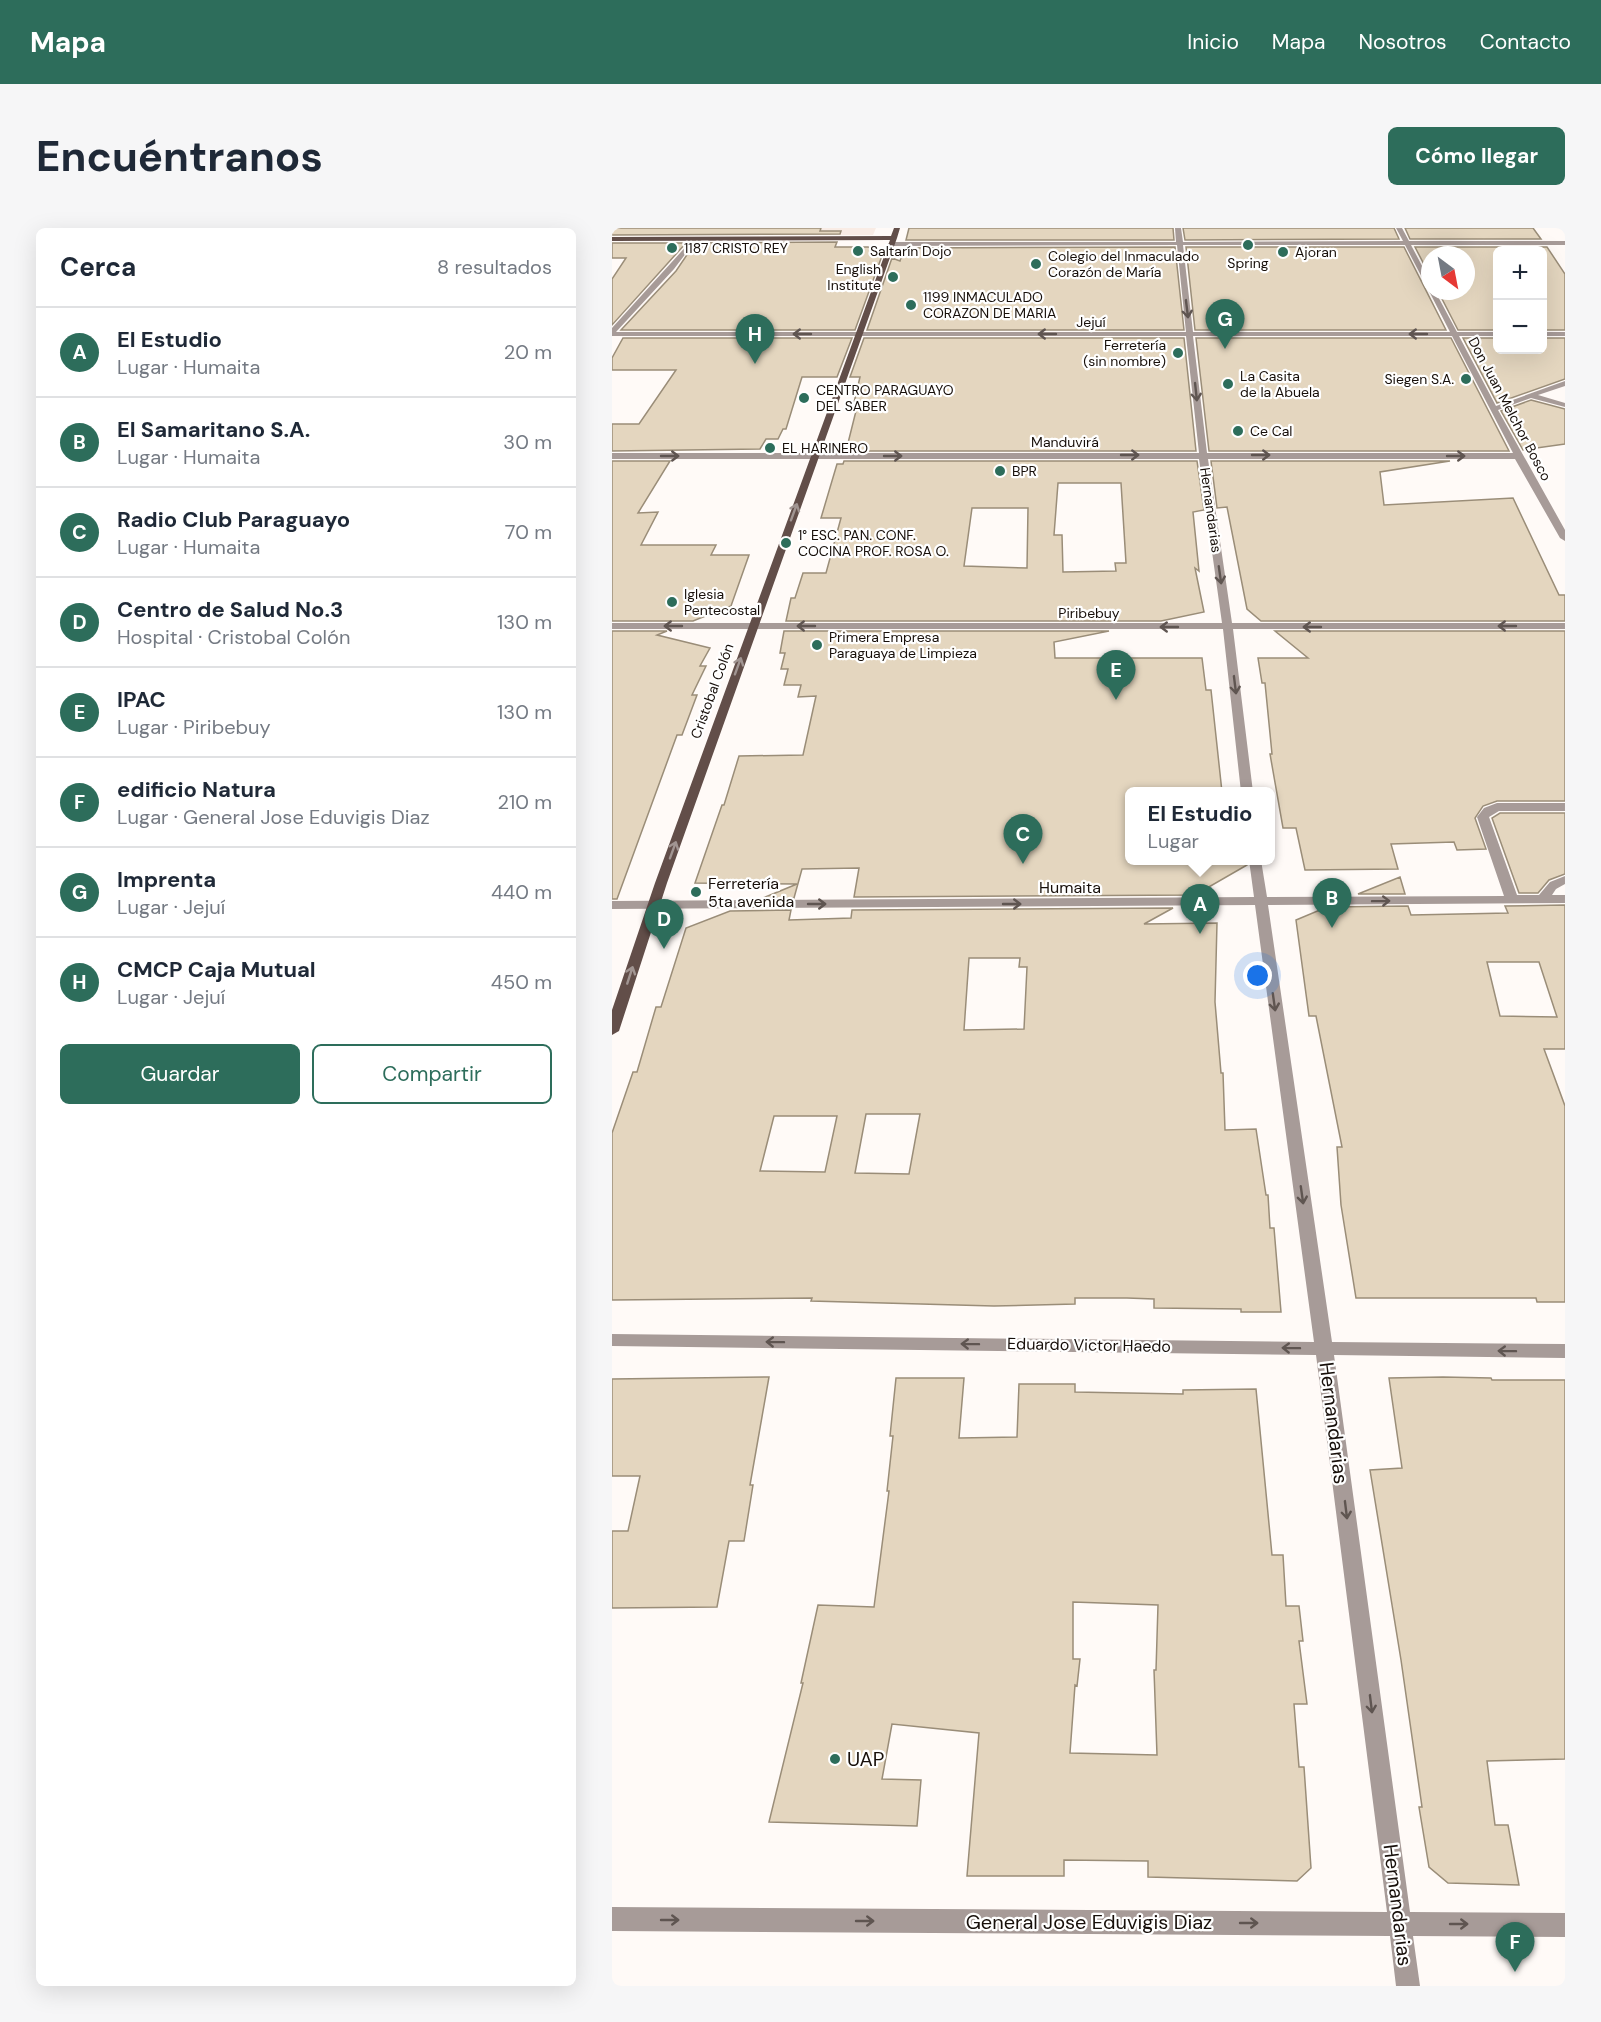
<!DOCTYPE html>
<html lang="es">
<head>
<meta charset="utf-8">
<style>
	body { margin:0; font-family:"DM Sans",sans-serif; background:#f6f6f7; color:#1f2937 }
	.controls { position:absolute; right:18px; top:18px; display:grid; overflow:hidden; border-radius:9px; box-shadow:0 6px 24px #0002 }
	.controls button { width:54px; height:54px; display:grid; place-items:center; padding:0; border:0; border-bottom:2px solid #e0e1e3; background:#fff; color:#1f2937; font:30px sans-serif }
	.compass { position:absolute; left:809px; top:18px; width:54px; height:54px; border-radius:50%; background:#fff; box-shadow:0 6px 24px #0002; rotate:148deg }
	.you { position:absolute; left:646px; top:748px; width:21px; height:21px; margin:-15px; border:4px solid #fff; border-radius:50%; background:#1a73e8; box-shadow:0 0 0 9px #1a73e833 }
	.badge { display:grid; place-items:center; width:39px; height:39px; border-radius:50%; background:#2d6d5b; color:#fff; font-size:20px; font-weight:700 }
	.pin { position:absolute; translate:-50% -50px; filter:drop-shadow(0 2px 3px #0008) }
	.pin::after { content:''; position:absolute; top:32px; width:21px; height:18px; background:inherit; clip-path:polygon(0 0,100% 0,50% 100%) }
	.popup { position:absolute; left:513px; top:559px; width:150px; height:78px; box-sizing:border-box; display:grid; place-content:center; border-radius:9px; background:#fff; filter:drop-shadow(0 2px 4px #0005); font-size:20px; white-space:nowrap; color:#747a83 }
	.popup b { font-size:22px; color:#1f2937 }
	.popup::after { content:''; position:absolute; left:50%; top:100%; margin-left:-12px; border:12px solid transparent; border-top-color:#fff }
	.list { margin:0; padding:0; list-style:none }
	h2 { display:flex; justify-content:space-between; align-items:center; height:78px; margin:0; padding:0 24px; font-size:26px }
	h2 small { font-size:20px; font-weight:400; color:#747a83 }
	.list li { display:grid; grid-template-columns:39px 1fr auto; gap:18px; align-items:center; box-sizing:border-box; height:90px; padding:0 24px; border-top:2px solid #e0e1e3 }
	.list b { display:block; font-size:22px; white-space:nowrap }
	.list p { margin:0; font-size:20px; white-space:nowrap; color:#747a83 }
	.list em { font-size:20px; font-style:normal; color:#747a83 }
	.actions { display:flex; gap:12px; padding:18px 24px }
	.actions a { flex:1; padding:14px 0; border:2px solid #2d6d5b; border-radius:9px; text-align:center; font-size:21px; color:#2d6d5b }
	.actions .main { background:#2d6d5b; color:#fff }
	.map { position:relative; flex:none; width:953px; height:1758px; overflow:hidden; border-radius:9px }
	header { display:flex; align-items:center; gap:36px; box-sizing:border-box; height:84px; padding:0 30px; background:#2d6d5b; color:#fff }
	header strong { font-size:28px }
	nav { display:flex; gap:33px; margin-inline-start:auto; font-size:21px }
	.intro { display:flex; align-items:center; justify-content:space-between; box-sizing:border-box; height:144px; padding:0 36px }
	h1 { margin:0; font-size:42px }
	.button { padding:15px 27px; border-radius:9px; background:#2d6d5b; color:#fff; font-size:21px; font-weight:700 }
	main { display:flex; gap:36px; padding:0 36px }
	aside { flex:1; background:#fff; border-radius:9px; box-shadow:0 6px 24px #0002 }
	.map>svg:first-child { display:block }
	.built { fill:#f9ece5 }
	.building { fill:#e4d6bf; stroke:#9a8d78; stroke-width:1.5; fill-rule:evenodd }
	.lines { fill:none; stroke-linecap:round; stroke-linejoin:round }
	.minor { fill:#a79b98; fill-rule:evenodd }
	.major { fill:#624e49; fill-rule:evenodd }
	.oneway { stroke:#5f5551 }
	.oneway2 { stroke:#a19592 }
	.poi-dot { fill:#2d6d5b; stroke:#fff; stroke-width:2 }
	.labels { text-anchor:middle; dominant-baseline:central; stroke-width:4.5; stroke-linejoin:round; paint-order:stroke }
	.far-poi-label { font-size:14px; fill:#170f0a; stroke:#fff; text-anchor:start }
	.far-street-label { font-size:14px; fill:#170f0a; stroke:#fff }
	.poi-label { font-size:16px; fill:#170f0a; stroke:#fff; text-anchor:start }
	.street-label { font-size:16px; fill:#170f0a; stroke:#fff }
	.near-street-label { font-size:20px; fill:#170f0a; stroke:#fff }
	.near-poi-label { font-size:20px; fill:#170f0a; stroke:#fff; text-anchor:start }
</style>
</head>
<body>
<header>
<strong>Mapa</strong>
<nav><a>Inicio</a><a>Mapa</a><a>Nosotros</a><a>Contacto</a></nav>
</header>
<div class="intro"><h1>Encuéntranos</h1><a class="button">Cómo llegar</a></div>
<main>
<aside>
<h2>Cerca<small>8 resultados</small></h2>
<ul class="list">
<li><span class="badge">A</span><div><b>El Estudio</b><p>Lugar · Humaita</p></div><em>20 m</em></li>
<li><span class="badge">B</span><div><b>El Samaritano S.A.</b><p>Lugar · Humaita</p></div><em>30 m</em></li>
<li><span class="badge">C</span><div><b>Radio Club Paraguayo</b><p>Lugar · Humaita</p></div><em>70 m</em></li>
<li><span class="badge">D</span><div><b>Centro de Salud No.3</b><p>Hospital · Cristobal Colón</p></div><em>130 m</em></li>
<li><span class="badge">E</span><div><b>IPAC</b><p>Lugar · Piribebuy</p></div><em>130 m</em></li>
<li><span class="badge">F</span><div><b>edificio Natura</b><p>Lugar · General Jose Eduvigis Diaz</p></div><em>210 m</em></li>
<li><span class="badge">G</span><div><b>Imprenta</b><p>Lugar · Jejuí</p></div><em>440 m</em></li>
<li><span class="badge">H</span><div><b>CMCP Caja Mutual</b><p>Lugar · Jejuí</p></div><em>450 m</em></li>
</ul>
<div class="actions"><a class="main">Guardar</a><a>Compartir</a></div>
</aside>
<div class="map">
<svg width="953" height="1758" viewBox="0 0 953 1758">
	<rect width="100%" height="100%" fill="#fffaf7"/>
	<!-- built -->
	<path class="built" d="M0 0H264L261 7H0Z"/>
	<!-- building -->
	<path class="building" d="M0 0H209L208 3H229L228 6 0 7Z
		M297 0H561L562 12H294Z
		M571 0H782L787 11 573 12Z
		M793 0H921L929 11H798Z
		M225 14 223 19H256L271 25 243 102H9L64 43 83 15Z
		M0 15H74L0 97V51L14 30H0Z
		M563 19 572 102H255L280 30 288 33 292 20Z
		M574 19H792L834 102H583Z
		M803 19H935L953 46V102H930V22H885V102H846L826 63H854V27H818V48Z
		M11 110H240L225 149H190L174 201H171L166 211H154L148 221 0 223V196H27L64 142H0V130Z
		M252 110H572L584 223H234L244 183H240L248 149H238Z
		M584 110H839L897 223H597Z
		M851 110H885V122H930V110H953V151L885 175Z
		M919 172 953 181V216L911 222 889 183Z
		M0 233H58L26 285 46 284 29 317H104L99 327H137L119 378 81 393H0Z
		M232 233H585L592 282 581 284 587 343 583 340 592 384 549 393H174L179 370H183L191 345H214L229 290H209L225 236H231ZM446 255H509L514 335H503L504 343 451 344 450 307H442ZM360 280H416L415 340 352 338Z
		M599 233H838L768 244 772 277 901 270 947 367H953V393H649L635 381 615 279 605 280Z
		M0 403H55L45 407 98 420 88 438H94L80 467H85L70 507H65L5 671H0Z
		M172 403H497L442 414 443 430H590L594 462H599L610 564H518V633H635V637L583 667 242 669 247 640 190 641 182 670H151L185 656 83 655 110 577H112L127 528 191 527 204 468 186 469 189 457H172L176 441H169L173 425H168Z
		M663 403H953V573H885L871 578 863 590 874 621 845 622 842 614 779 616 786 641 693 642 684 600H671L658 526H660L653 455H650L646 430H696Z
		M888 585H953V646L937 652 926 665H907L880 590Z
		M788 649 793 666H746Z
		M953 677V821H932L953 878V1074H925L924 1070H744L729 977 725 919H730L704 788H697L684 692 715 679 796 678 799 687 896 685 893 678ZM875 734H927L945 789 888 788Z
		M561 680 532 696 605 695 603 774 609 845H611L613 902 644 901 654 967H656L658 1000H662L669 1084H629V1081L542 1080V1071L515 1070H463V1076L382 1078 199 1073 200 1070 0 1072V905L21 844H25L44 779H49L74 700 118 683 179 682 177 692 239 690 240 682ZM357 730H408L407 739H415L412 801 352 802ZM254 886H308L297 946 243 945ZM162 888H225L213 944 148 943Z
		M157 1149 138 1257H141L132 1313H117L105 1379 0 1380V1303H16L28 1248H0V1151Z
		M831 1149 879 1150 880 1152H953V1531L875 1533 883 1597H896L907 1657 836 1655 817 1639 807 1579H810L789 1432 758 1242 790 1240 777 1150Z
		M284 1150H352L347 1210 405 1209 407 1156H463V1164L571 1166V1162L644 1161 660 1327H671L674 1378H687L691 1413H687L695 1476H682L687 1539H692L699 1640 685 1653 536 1649V1633L452 1632V1648H355L367 1505 280 1496 270 1551 309 1552 305 1598 157 1594 191 1455H189L206 1377 262 1379 277 1263H275L281 1208H278ZM461 1374 546 1377 544 1442H542L545 1527 458 1525 463 1457 465 1458 468 1431H461Z"/>
	<g class="lines">
		<!-- minor -->
		<path class="minor" d="M563 0H569L571 14 791 13 784 0H790L797 13H953V17H799L818 53V61L815 59 793 17H571L581 104H838L817 63 818 61 823 63 845 104H885V108H847L884 178 953 153V158L926 167 953 175V179L919 170 886 182 953 302V313L948 310 903 231H596L620 395H953V401H621L641 564H629L611 401H0V395H610L587 231H0V225H587L574 108H0V100L78 14 81 16 62 41 4 104H574L565 17 279 18 276 16 279 14H564ZM581 108H840L901 225H595Z
			M930 104H953V108H930Z
			M885 575H953V583H887L877 589 905 667H927L938 654 953 648V656L944 661 940 667H953V675L656 677 720 1114 953 1116V1130L722 1127 798 1684 953 1685V1709L801 1708 808 1758H784L778 1708 0 1703V1679L775 1684 704 1127 0 1118V1106L702 1114 643 677 0 681V673L642 669 637 632H649L655 669 892 668 865 589 872 580Z"/>
		<!-- major -->
		<path class="major" d="M282 0H288L285 10 55 655 7 803 0 807V782L43 655 278 12 0 13V9L279 8Z"/>
	</g>
	<!-- one-way arrows -->
	<defs><path id="oneway-shaft" d="M-6 0H5M1.5-3L5.5 0L1.5 3" fill="none" stroke-width="1.6" stroke-linecap="round" stroke-linejoin="round" transform="scale(1.5)"/></defs>
	<g class="oneway">
		<use href="#oneway-shaft" transform="translate(575 81) rotate(83)"/>
		<use href="#oneway-shaft" transform="translate(190 106) rotate(180)"/>
		<use href="#oneway-shaft" transform="translate(435 106) rotate(180)"/>
		<use href="#oneway-shaft" transform="translate(806 106) rotate(180)"/>
		<use href="#oneway-shaft" transform="translate(584 164) rotate(84)"/>
		<use href="#oneway-shaft" transform="translate(518 227)"/>
		<use href="#oneway-shaft" transform="translate(649 227)"/>
		<use href="#oneway-shaft" transform="translate(58 228)"/>
		<use href="#oneway-shaft" transform="translate(281 228)"/>
		<use href="#oneway-shaft" transform="translate(844 228)"/>
		<use href="#oneway-shaft" transform="translate(608 347) rotate(82)"/>
		<use href="#oneway-shaft" transform="translate(61 398) rotate(180)"/>
		<use href="#oneway-shaft" transform="translate(194 398) rotate(-180)"/>
		<use href="#oneway-shaft" transform="translate(895 398) rotate(180)"/>
		<use href="#oneway-shaft" transform="translate(557 399) rotate(-180)"/>
		<use href="#oneway-shaft" transform="translate(700 399) rotate(180)"/>
		<use href="#oneway-shaft" transform="translate(623 457) rotate(83)"/>
		<use href="#oneway-shaft" transform="translate(769 673) rotate(-1)"/>
		<use href="#oneway-shaft" transform="translate(205 676)"/>
		<use href="#oneway-shaft" transform="translate(400 676)"/>
		<use href="#oneway-shaft" transform="translate(662 774) rotate(82)"/>
		<use href="#oneway-shaft" transform="translate(690 967) rotate(82)"/>
		<use href="#oneway-shaft" transform="translate(163 1114) rotate(-179)"/>
		<use href="#oneway-shaft" transform="translate(358 1116) rotate(-179)"/>
		<use href="#oneway-shaft" transform="translate(679 1120) rotate(-179)"/>
		<use href="#oneway-shaft" transform="translate(895 1123) rotate(-179)"/>
		<use href="#oneway-shaft" transform="translate(734 1282) rotate(83)"/>
		<use href="#oneway-shaft" transform="translate(759 1476) rotate(83)"/>
		<use href="#oneway-shaft" transform="translate(58 1692)"/>
		<use href="#oneway-shaft" transform="translate(253 1693)"/>
		<use href="#oneway-shaft" transform="translate(637 1695)"/>
		<use href="#oneway-shaft" transform="translate(847 1696)"/>
	</g>
	<g class="oneway2">
		<use href="#oneway-shaft" transform="translate(182 284) rotate(-70)"/>
		<use href="#oneway-shaft" transform="translate(126 438) rotate(-70)"/>
		<use href="#oneway-shaft" transform="translate(61 622) rotate(-70)"/>
		<use href="#oneway-shaft" transform="translate(18 747) rotate(-72)"/>
	</g>
	<!-- markers -->
	<g class="poi-dot">
		<circle cx="636" cy="17" r="6"/>
		<circle cx="60" cy="20" r="6"/>
		<circle cx="246" cy="23" r="6"/>
		<circle cx="671" cy="24" r="6"/>
		<circle cx="424" cy="36" r="6"/>
		<circle cx="281" cy="49" r="6"/>
		<circle cx="299" cy="77" r="6"/>
		<circle cx="566" cy="125" r="6"/>
		<circle cx="854" cy="151" r="6"/>
		<circle cx="616" cy="156" r="6"/>
		<circle cx="192" cy="170" r="6"/>
		<circle cx="626" cy="203" r="6"/>
		<circle cx="158" cy="220" r="6"/>
		<circle cx="388" cy="243" r="6"/>
		<circle cx="174" cy="315" r="6"/>
		<circle cx="60" cy="374" r="6"/>
		<circle cx="205" cy="417" r="6"/>
		<circle cx="84" cy="664" r="6"/>
		<circle cx="223" cy="1531" r="6"/>
	</g>
	<g class="labels">
		<!-- far-poi labels -->
		<g class="far-poi-label">
			<text x="72" y="20">1187 CRISTO REY</text>
			<text x="258" y="23">Saltarín Dojo</text>
			<text x="683" y="24">Ajoran</text>
			<text x="436" y="28">Colegio del Inmaculado<tspan x="436" dy="16">Corazón de María</tspan></text>
			<text x="636" y="35" text-anchor="middle">Spring</text>
			<text x="269" y="41" text-anchor="end">English<tspan x="269" dy="16">Institute</tspan></text>
			<text x="311" y="69">1199 INMACULADO<tspan x="311" dy="16">CORAZON DE MARIA</tspan></text>
			<text x="554" y="117" text-anchor="end">Ferretería<tspan x="554" dy="16">(sin nombre)</tspan></text>
			<text x="628" y="148">La Casita<tspan x="628" dy="16">de la Abuela</tspan></text>
			<text x="842" y="151" text-anchor="end">Siegen S.A.</text>
			<text x="204" y="162">CENTRO PARAGUAYO<tspan x="204" dy="16">DEL SABER</tspan></text>
			<text x="638" y="203">Ce Cal</text>
			<text x="170" y="220">EL HARINERO</text>
			<text x="400" y="243">BPR</text>
			<text x="186" y="307">1° ESC. PAN. CONF.<tspan x="186" dy="16">COCINA PROF. ROSA O.</tspan></text>
			<text x="72" y="366">Iglesia<tspan x="72" dy="16">Pentecostal</tspan></text>
			<text x="217" y="409">Primera Empresa<tspan x="217" dy="16">Paraguaya de Limpieza</tspan></text>
		</g>
		<!-- far-street labels -->
		<g class="far-street-label">
			<text x="479" y="94">Jejuí</text>
			<text transform="translate(898 181) rotate(62)">Don Juan Melchor Bosco</text>
			<text x="453" y="214">Manduvirá</text>
			<text transform="translate(599 282) rotate(82)">Hernandarias</text>
			<text x="477" y="385">Piribebuy</text>
			<text transform="translate(100 463) rotate(-70)">Cristobal Colón</text>
		</g>
		<!-- poi labels -->
		<g class="poi-label">
			<text x="96" y="655">Ferretería<tspan x="96" dy="18">5ta avenida</tspan></text>
		</g>
		<!-- street labels -->
		<g class="street-label">
			<text x="458" y="659">Humaita</text>
			<text transform="translate(477 1117) rotate(1)">Eduardo Victor Haedo</text>
		</g>
		<!-- near-street labels -->
		<g class="near-street-label">
			<text transform="translate(722 1195) rotate(83)">Hernandarias</text>
			<text transform="translate(786 1677) rotate(83)">Hernandarias</text>
			<text x="477" y="1694">General Jose Eduvigis Diaz</text>
		</g>
		<!-- near-poi labels -->
		<g class="near-poi-label">
			<text x="235" y="1531">UAP</text>
		</g>
	</g>
</svg>
<div class="controls">
<button>+</button>
<button>−</button>
</div>
<svg class="compass" viewBox="-18 -18 36 36"><path d="M0-13l5 13h-10z" fill="#e53935"/><path d="M0 13l5-13h-10z" fill="#747a83"/></svg>
<div class="you"></div>
<div class="pin badge" style="left:588px;top:706px">A</div>
<div class="popup"><b>El Estudio</b>Lugar</div>
<div class="pin badge" style="left:720px;top:700px">B</div>
<div class="pin badge" style="left:411px;top:636px">C</div>
<div class="pin badge" style="left:52px;top:721px">D</div>
<div class="pin badge" style="left:504px;top:472px">E</div>
<div class="pin badge" style="left:903px;top:1744px">F</div>
<div class="pin badge" style="left:613px;top:121px">G</div>
<div class="pin badge" style="left:143px;top:136px">H</div>
</div>
</main>
</body>
</html>
